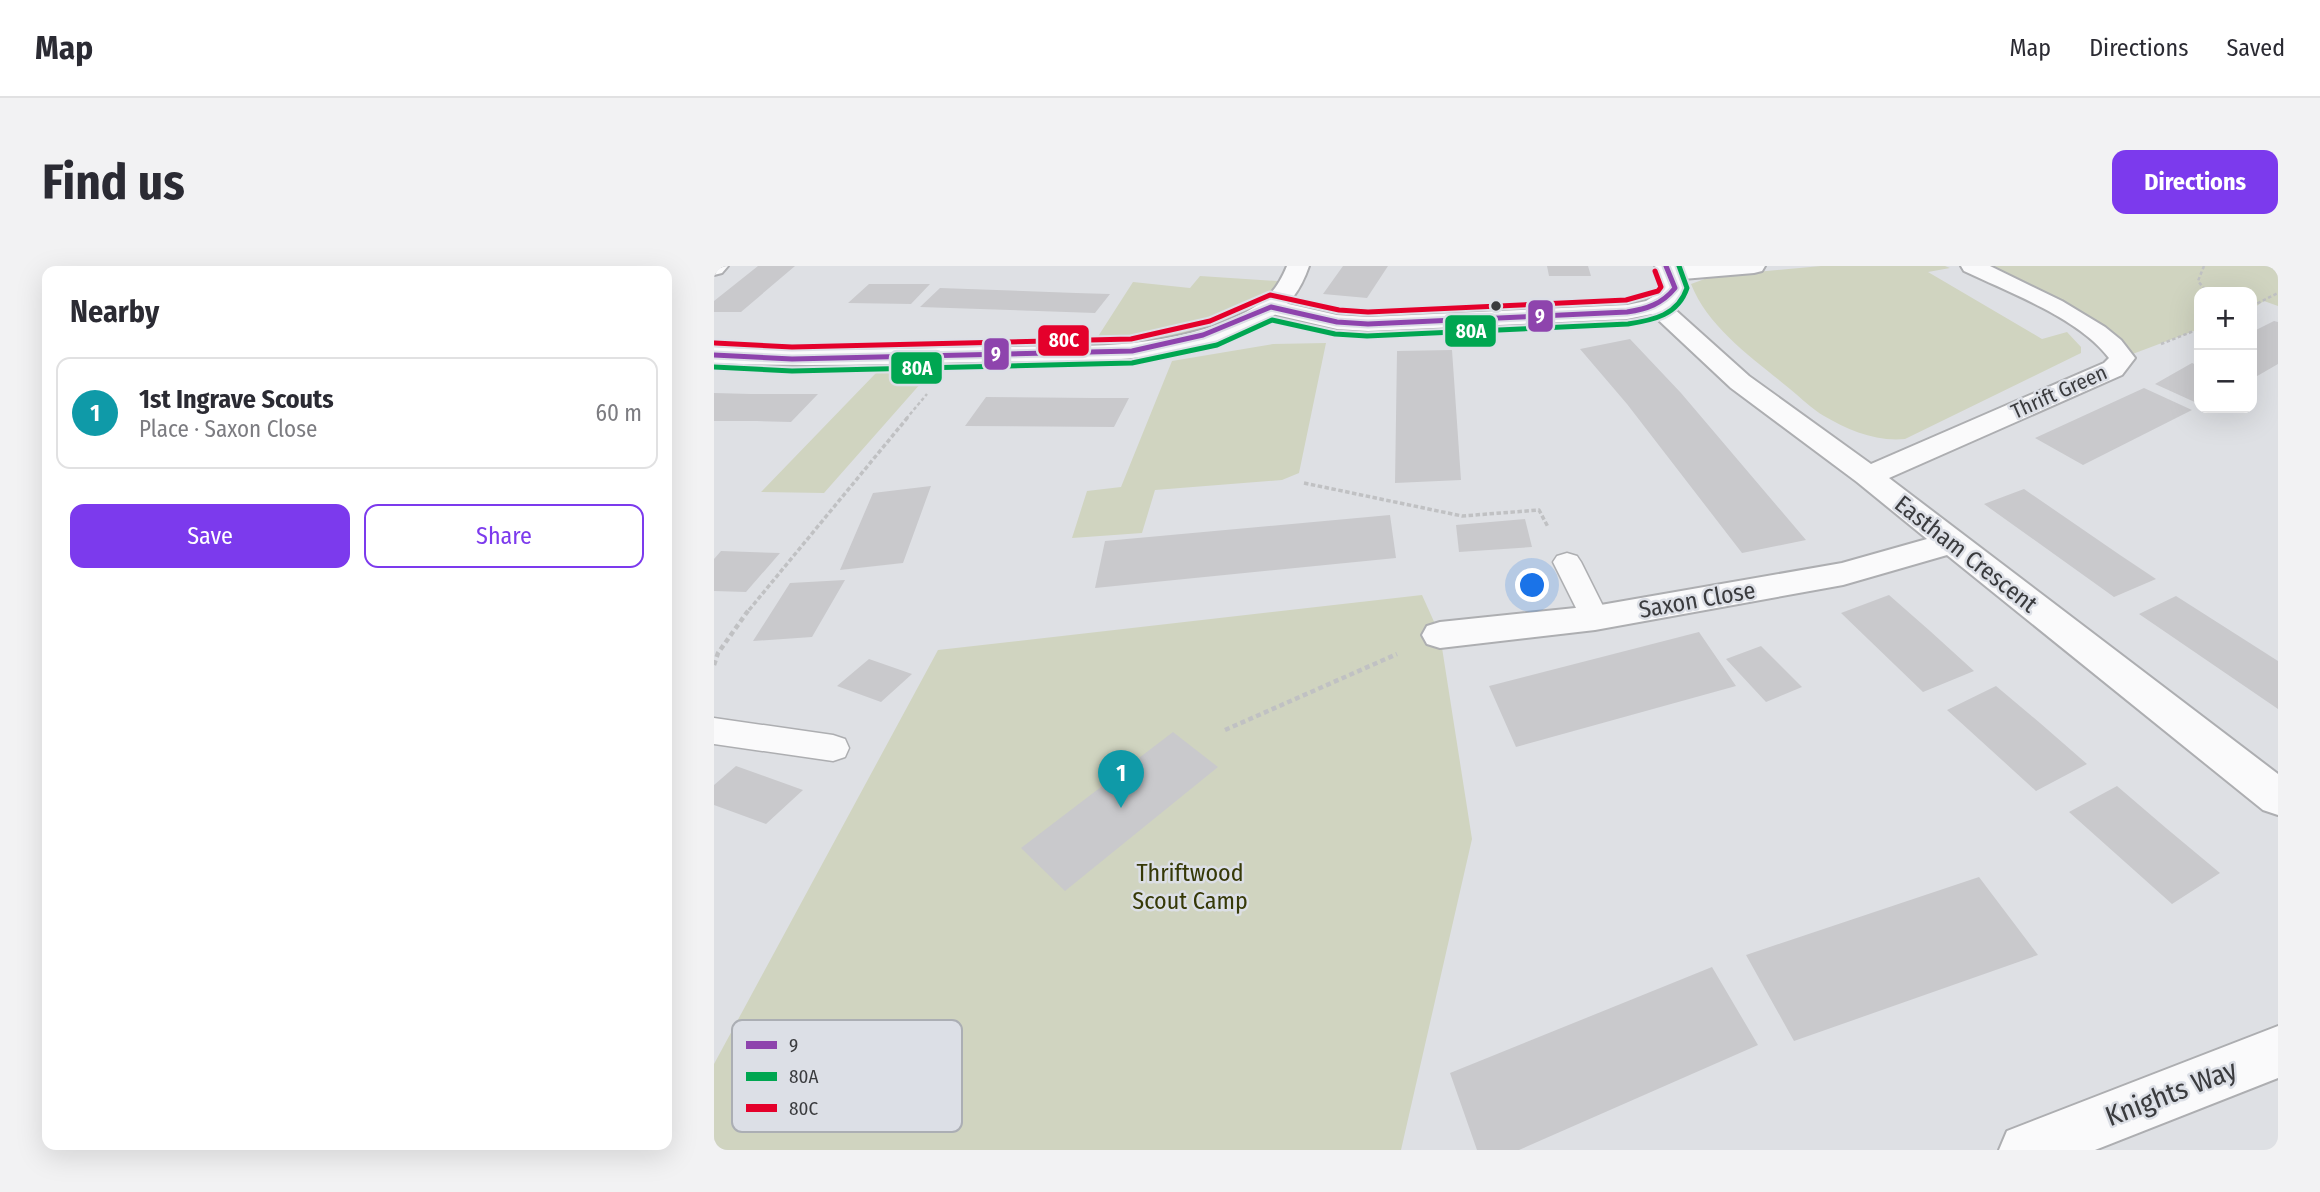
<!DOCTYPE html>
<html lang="en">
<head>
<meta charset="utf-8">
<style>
	body { margin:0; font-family:"Fira Sans Condensed",sans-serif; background:#f2f2f3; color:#2b2b33 }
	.controls { position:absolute; right:21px; top:21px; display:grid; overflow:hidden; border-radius:14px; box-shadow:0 7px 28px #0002 }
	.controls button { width:63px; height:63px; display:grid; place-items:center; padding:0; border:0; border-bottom:2px solid #e1e1e2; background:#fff; color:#2b2b33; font:35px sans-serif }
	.you { position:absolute; left:819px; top:320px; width:24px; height:24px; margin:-18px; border:5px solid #fff; border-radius:50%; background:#1a73e8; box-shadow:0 0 0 10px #1a73e833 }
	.badge { display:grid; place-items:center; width:46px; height:46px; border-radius:50%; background:#7c3aed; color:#fff; font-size:23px; font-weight:700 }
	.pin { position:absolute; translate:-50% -58px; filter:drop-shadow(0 2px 4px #0008) }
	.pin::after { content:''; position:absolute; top:37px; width:24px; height:21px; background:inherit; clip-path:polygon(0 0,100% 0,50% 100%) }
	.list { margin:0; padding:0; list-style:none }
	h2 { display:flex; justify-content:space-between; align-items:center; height:91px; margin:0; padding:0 28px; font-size:30px }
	h2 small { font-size:23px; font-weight:400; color:#7c7c81 }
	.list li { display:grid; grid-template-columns:46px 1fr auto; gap:21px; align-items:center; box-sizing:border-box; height:112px; margin:0 14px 14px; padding:0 14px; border:2px solid #e1e1e2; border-radius:14px }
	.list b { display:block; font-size:26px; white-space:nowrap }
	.list p { margin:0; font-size:23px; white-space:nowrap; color:#7c7c81 }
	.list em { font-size:23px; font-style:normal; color:#7c7c81 }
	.actions { display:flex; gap:14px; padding:21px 28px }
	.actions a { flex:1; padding:16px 0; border:2px solid #7c3aed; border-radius:14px; text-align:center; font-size:24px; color:#7c3aed }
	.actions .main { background:#7c3aed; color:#fff }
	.map { position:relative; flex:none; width:1564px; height:884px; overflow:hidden; border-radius:14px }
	header { display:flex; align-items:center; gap:42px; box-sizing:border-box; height:98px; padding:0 35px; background:#fff; border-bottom:2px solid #e1e1e2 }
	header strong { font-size:33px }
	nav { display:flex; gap:38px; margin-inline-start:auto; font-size:24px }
	.intro { display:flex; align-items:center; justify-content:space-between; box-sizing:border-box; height:168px; padding:0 42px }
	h1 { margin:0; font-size:49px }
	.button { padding:18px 32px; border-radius:14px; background:#7c3aed; color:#fff; font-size:24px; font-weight:700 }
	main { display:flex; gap:42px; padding:0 42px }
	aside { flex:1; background:#fff; border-radius:14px; box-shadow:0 7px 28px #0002 }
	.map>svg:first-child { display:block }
	.green { fill:#d0d4c0 }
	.building { fill:#c9c9cc }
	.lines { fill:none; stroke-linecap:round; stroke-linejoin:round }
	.service-casing { stroke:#adaeb1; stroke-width:3 }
	.minor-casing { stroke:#adaeb1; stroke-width:4 }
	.tertiary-casing { stroke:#adaeb1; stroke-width:4 }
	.path-far2 { stroke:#c0c1c3; stroke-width:2.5; stroke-dasharray:3.5 2.5; stroke-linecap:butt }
	.path-far1 { stroke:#c0c1c3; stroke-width:3.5; stroke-dasharray:4.5 2.5; stroke-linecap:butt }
	.path { stroke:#c0c1c3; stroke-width:4.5; stroke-dasharray:5 3.5; stroke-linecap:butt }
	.service { fill:#fafafb; fill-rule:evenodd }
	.minor { fill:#fafafb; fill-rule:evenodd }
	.tertiary { fill:#fafafb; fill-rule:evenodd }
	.bus-1-casing { stroke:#dcdfe6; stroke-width:9 }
	.bus-2-casing { stroke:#dcdfe6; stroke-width:9 }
	.bus-3-casing { stroke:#dcdfe6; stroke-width:9 }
	.bus-1 { stroke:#8e44ad; stroke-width:5 }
	.bus-2 { stroke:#00a651; stroke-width:5 }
	.bus-3 { stroke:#e4002b; stroke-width:5 }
	.bus-dot { fill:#3a3b3e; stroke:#dcdfe6; stroke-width:2.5 }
	.labels { text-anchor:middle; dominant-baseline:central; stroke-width:5; stroke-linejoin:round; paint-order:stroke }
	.far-street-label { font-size:21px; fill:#3a3b3e; stroke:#dcdfe6 }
	.street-label { font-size:24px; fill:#3a3b3e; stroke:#dcdfe6 }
	.park-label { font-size:24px; fill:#363907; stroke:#dcdfe6 }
	.near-street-label { font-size:28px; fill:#3a3b3e; stroke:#dcdfe6 }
	.key { fill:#dcdfe6; stroke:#abaeb4; stroke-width:2 }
	.key-label { font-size:19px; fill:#3a3b3e }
	.line-badge { stroke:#dcdfe6; stroke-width:2.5 }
	.badge-label { font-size:19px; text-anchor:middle; font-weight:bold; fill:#fff }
</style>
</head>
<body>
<header>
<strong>Map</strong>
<nav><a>Map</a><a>Directions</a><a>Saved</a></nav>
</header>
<div class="intro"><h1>Find us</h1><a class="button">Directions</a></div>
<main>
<aside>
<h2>Nearby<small></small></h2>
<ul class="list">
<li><span class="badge" style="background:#0f9aa8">1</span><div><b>1st Ingrave Scouts</b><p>Place · Saxon Close</p></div><em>60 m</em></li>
</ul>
<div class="actions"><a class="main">Save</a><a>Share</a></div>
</aside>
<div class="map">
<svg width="1564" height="884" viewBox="0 0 1564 884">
	<rect width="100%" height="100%" fill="#dee0e4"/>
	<!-- green -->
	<path class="green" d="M1107 0H1231L1236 2 1214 6 1328 73 1353 66 1367 81V87L1191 173C1162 176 1134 164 1110 150 1098 143 1087 132 1076 123 1041 94 994 62 977 18L999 10Z
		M1257 0H1564V40L1550 35 1538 43V26H1485V63L1408 92 1386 68Z
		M486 10 579 16 570 30 500 67 374 86 419 16 476 22Z
		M612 77 585 207 568 214 441 224 428 267 358 272 373 225 407 221 458 95 559 78Z
		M162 107 215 108 110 227 47 226Z
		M708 329 726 369 758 573 687 884H0V798L224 384Z"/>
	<!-- building -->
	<path class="building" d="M44 0H81L27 46H0V35Z
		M629 0H674L653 32 609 28Z
		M833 0H874L877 10H835Z
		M155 18H216L197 38 134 37Z
		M226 22 362 27 396 28 381 47 206 41Z
		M1560 55 1564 56V98L1538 113V66Z
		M916 73 967 127 1092 274 1028 287 913 138 866 83Z
		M738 84 747 214 681 217 683 85Z
		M1478 97 1485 100V138L1441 118Z
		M1430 122 1478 144 1369 199 1321 172Z
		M0 127 37 128H104L77 156 43 155H0Z
		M272 131 379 132H415L400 161 251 160Z
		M217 220 189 297 126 304 159 227Z
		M1310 223 1406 289 1442 313 1400 331 1270 238Z
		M676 249 682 292 381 322 391 275Z
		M811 253 818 281 745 286 742 259Z
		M7 285 66 287 32 326 0 325V293Z
		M131 314 98 371 39 375 76 317Z
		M1175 329 1216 365 1260 405 1209 426 1127 347Z
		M1462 330 1564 395V443L1425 348Z
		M985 366 1022 420 802 481 775 420Z
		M1047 380 1088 421 1052 436 1012 393Z
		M155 393 198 408 167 436 123 420Z
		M1282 420 1326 457 1373 498 1322 525 1233 444Z
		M459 466 504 501 351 625 307 582Z
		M22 500 89 524 52 558 0 539V519Z
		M1403 520 1452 562 1506 607 1458 638 1355 546Z
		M1265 611 1324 689 1080 775 1032 689Z
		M998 701 1044 779 805 884H763L736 807Z"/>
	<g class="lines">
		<defs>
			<path id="service" d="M853 287 863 290 867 296 895 352 891 359 881 362 871 359 867 352 839 296 843 290Z
				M0 452 119 469 131 473 135 482 131 491 119 495 0 478Z"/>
			<path id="minor" d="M0 0H14L8 7 0 9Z
				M941 0H1051L1048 5 1040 7 969 13 972 22 958 41 1035 110 1157 198 1390 97 1395 92C1365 52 1294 26 1250 5L1247 0H1276L1348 35 1391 61 1407 74 1421 92 1408 109 1175 212 1564 508V549L1549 544 1233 289 1129 319 881 364 726 382 713 378 708 369 713 360 726 356 881 340 1128 297 1213 273 1143 216 1017 122 938 48 913 53 654 65 623 63 549 46 545 41 549 36 557 34 623 49 654 51 913 39 932 35 948 25 950 22Z
				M1564 760V812L1381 884H1285L1293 865Z"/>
			<path id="tertiary" d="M573 0H595C586 26 573 43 549 56 463 103 356 94 261 96 174 98 87 101 0 97V81C89 86 177 83 266 81 353 79 451 88 532 46 553 35 564 22 573 0Z"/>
		</defs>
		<!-- service casing -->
		<use href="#service" class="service-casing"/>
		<!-- minor casing -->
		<use href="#minor" class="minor-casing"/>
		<!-- tertiary casing -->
		<use href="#tertiary" class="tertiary-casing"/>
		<!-- path-far2 -->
		<path class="path-far2" d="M1490 0 1484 15 1493 26
			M1538 40 1564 27
			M1447 78 1485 63
			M192 153 213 128"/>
		<!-- path-far1 -->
		<path class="path-far1" d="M590 217 748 250 825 244 834 261
			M35 344 194 151"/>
		<!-- path -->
		<path class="path" d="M0 399 4 387 36 342
			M511 464 683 388"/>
		<!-- service -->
		<use href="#service" class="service"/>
		<!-- minor -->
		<use href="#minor" class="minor"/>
		<!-- tertiary -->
		<use href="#tertiary" class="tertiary"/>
		<defs>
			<path id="bus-1" d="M557 41 623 56 654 58 913 46C933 43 948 38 961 22L952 0
				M0 89 78 93 418 85 489 69 557 41"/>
			<path id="bus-2" d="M0 101 78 105 418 97 503 79 558 54 621 68 653 70 914 58C940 54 964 49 973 22L965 0"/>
			<path id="bus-3" d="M1 77 78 81 417 73 496 55 556 29 625 44 654 46 912 34 944 25 947 21 941 5"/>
		</defs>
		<!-- bus-1 casing -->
		<use href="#bus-1" class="bus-1-casing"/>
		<!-- bus-2 casing -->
		<use href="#bus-2" class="bus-2-casing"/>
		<!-- bus-3 casing -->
		<use href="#bus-3" class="bus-3-casing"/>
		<!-- bus-1 -->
		<use href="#bus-1" class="bus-1"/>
		<!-- bus-2 -->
		<use href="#bus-2" class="bus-2"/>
		<!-- bus-3 -->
		<use href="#bus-3" class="bus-3"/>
	</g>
	<!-- markers -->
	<circle class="bus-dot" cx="782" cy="40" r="6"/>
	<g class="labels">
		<!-- far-street labels -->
		<g class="far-street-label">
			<text transform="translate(1345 126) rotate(-24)">Thrift Green</text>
		</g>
		<!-- street labels -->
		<g class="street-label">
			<text transform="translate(1252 288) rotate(38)">Eastham Crescent</text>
			<text transform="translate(983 334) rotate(-10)">Saxon Close</text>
		</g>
		<!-- park labels -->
		<g class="park-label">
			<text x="476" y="607">Thriftwood<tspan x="476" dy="28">Scout Camp</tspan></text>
		</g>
		<!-- near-street labels -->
		<g class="near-street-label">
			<text transform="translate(1457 827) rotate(-21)">Knights Way</text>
		</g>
	</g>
	<!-- legend -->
	<rect x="18" y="754" width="230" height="112" rx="10" class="key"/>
	<rect x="32" y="775" width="31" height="8" fill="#8e44ad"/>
	<rect x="32" y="806" width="31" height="9" fill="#00a651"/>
	<rect x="32" y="838" width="31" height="8" fill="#e4002b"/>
	<g class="key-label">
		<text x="75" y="786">9</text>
		<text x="75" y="817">80A</text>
		<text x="75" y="849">80C</text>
	</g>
	<g class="line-badge">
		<rect x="813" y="33" width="27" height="34" rx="7" fill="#8e44ad"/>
		<rect x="730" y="48" width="53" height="34" rx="7" fill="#00a651"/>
		<rect x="323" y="58" width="53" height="33" rx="7" fill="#e4002b"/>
		<rect x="269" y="71" width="27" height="34" rx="7" fill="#8e44ad"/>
		<rect x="176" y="85" width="53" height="34" rx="7" fill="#00a651"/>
	</g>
	<g class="badge-label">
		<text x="826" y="57">9</text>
		<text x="757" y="72">80A</text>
		<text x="350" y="81">80C</text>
		<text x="282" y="95">9</text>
		<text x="203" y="109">80A</text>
	</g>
</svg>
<div class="controls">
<button>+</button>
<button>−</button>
</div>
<div class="you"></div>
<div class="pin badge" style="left:407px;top:542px;background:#0f9aa8">1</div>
</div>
</main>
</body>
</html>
